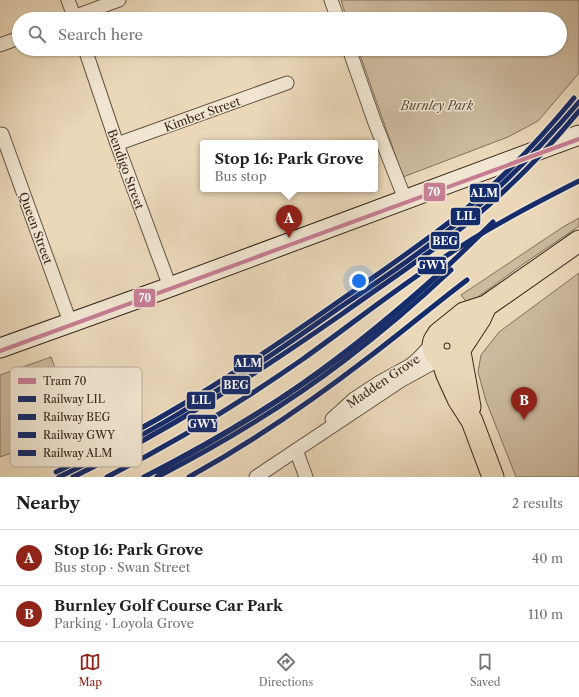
<!DOCTYPE html>
<html lang="en">
<head>
<meta charset="utf-8">
<style>
	body { margin:0; font-family:"Libre Caslon Text",serif; background:#f6f6f6; color:#202124 }
	.you { position:absolute; left:359px; top:281px; width:14px; height:14px; margin:-10px; border:3px solid #fff; border-radius:50%; background:#1a73e8; box-shadow:0 0 0 6px #1a73e833 }
	.badge { display:grid; place-items:center; width:26px; height:26px; border-radius:50%; background:#8f2418; color:#fff; font-size:13px; font-weight:700 }
	.pin { position:absolute; translate:-50% -33px; filter:drop-shadow(0 1px 2px #0008) }
	.pin::after { content:''; position:absolute; top:21px; width:14px; height:12px; background:inherit; clip-path:polygon(0 0,100% 0,50% 100%) }
	.popup { position:absolute; left:200px; top:140px; width:178px; height:52px; box-sizing:border-box; display:grid; place-content:center; border-radius:4px; background:#fff; filter:drop-shadow(0 1px 3px #0005); font-size:13px; white-space:nowrap; color:#757577 }
	.popup b { font-size:15px; color:#202124 }
	.popup::after { content:''; position:absolute; left:50%; top:100%; margin-left:-8px; border:8px solid transparent; border-top-color:#fff }
	.list { margin:0; padding:0; list-style:none }
	h2 { display:flex; justify-content:space-between; align-items:center; height:52px; margin:0; padding:0 16px; font-size:17px }
	h2 small { font-size:13px; font-weight:400; color:#757577 }
	.list li { display:grid; grid-template-columns:26px 1fr auto; gap:12px; align-items:center; box-sizing:border-box; height:56px; padding:0 16px; border-top:1px solid #e0e0e0 }
	.list b { display:block; font-size:15px; white-space:nowrap }
	.list p { margin:0; font-size:13px; white-space:nowrap; color:#757577 }
	.list em { font-size:13px; font-style:normal; color:#757577 }
	.icon { flex:none; width:22px; height:22px; fill:none; stroke:currentColor; stroke-width:2; stroke-linecap:round; stroke-linejoin:round }
	.map { position:relative; flex:none; width:579px; height:477px; overflow:hidden }
	.search { position:absolute; background:#fff; box-shadow:0 1px 3px #0004; left:12px; right:12px; top:12px; height:44px; display:flex; align-items:center; gap:10px; box-sizing:border-box; padding:0 14px; border-radius:22px; color:#757577; font-size:15px }
	.sheet { height:164px; background:#fff }
	nav { display:flex; justify-content:space-around; align-items:center; box-sizing:border-box; height:56px; border-top:1px solid #e0e0e0; background:#fff; font-size:11px; color:#757577 }
	nav a { display:grid; justify-items:center; gap:2px }
	nav .on { color:#8f2418 }
	.map>svg:first-child { display:block }
	.green { fill:#ccba9e; stroke:#82705d }
	.lines { fill:none; stroke-linecap:round; stroke-linejoin:round }
	.minor-casing { stroke:#645343; stroke-width:15 }
	.secondary-casing { stroke:#38271c; stroke-width:21 }
	.primary-casing { stroke:#38271c; stroke-width:23 }
	.minor { stroke:#f1e6d2; stroke-width:13 }
	.secondary { stroke:#f1e6d2; stroke-width:19 }
	.primary { stroke:#ead8b9; stroke-width:21 }
	.rail-1-casing { stroke:#f1e6d2; stroke-width:8 }
	.rail-2-casing { stroke:#f1e6d2; stroke-width:8 }
	.rail-3-casing { stroke:#f1e6d2; stroke-width:8 }
	.rail-4-casing { stroke:#f1e6d2; stroke-width:8 }
	.rail-1 { stroke:#152c6b; stroke-width:5 }
	.rail-2 { stroke:#152c6b; stroke-width:5 }
	.rail-3 { stroke:#152c6b; stroke-width:5 }
	.rail-4 { stroke:#152c6b; stroke-width:5 }
	.tram-1-casing { stroke:#f1e6d2; stroke-width:7 }
	.tram-1 { stroke:#c67e93; stroke-width:4 }
	.labels { text-anchor:middle; dominant-baseline:central; stroke-width:3; stroke-linejoin:round; paint-order:stroke }
	.park-label { font-size:12px; font-style:italic; fill:#5d4c3c; stroke:#f1e6d2 }
	.street-label { font-size:12px; fill:#38271c; stroke:#f1e6d2 }
	.key { fill:#f1e6d2; stroke:#baad9b; stroke-width:1 }
	.key-label { font-size:11px; fill:#38271c }
	.line-badge { stroke:#f1e6d2; stroke-width:1.5 }
	.badge-label { font-size:11px; text-anchor:middle; font-weight:bold; fill:#fff }
</style>
</head>
<body>
<div class="map">
<svg width="579" height="477" viewBox="0 0 579 477">
	<rect width="100%" height="100%" fill="#ead8b9"/>
	<filter id="stains"><feTurbulence type="fractalNoise" baseFrequency=".005" numOctaves="4"/><feColorMatrix values="0 0 0 0 .2 0 0 0 0 .09 0 0 0 0 .02 0 0 0 .5 -.17"/></filter>
	<radialGradient id="worn" r=".72"><stop offset=".6" stop-color="#630" stop-opacity="0"/><stop offset="1" stop-color="#630" stop-opacity=".3"/></radialGradient>
	<!-- green -->
	<path class="green" d="M341 0H579V73L538 121 508 137 403 177 358 49H560V19H347Z
		M579 218V226L519 267 468 304 461 295 563 227Z
		M579 273V477H516L486 401 478 372 481 355 499 332Z
		M51 357 77 429 0 457V375Z"/>
	<g class="lines">
		<defs>
			<path id="minor" d="M68 0 75 19
				M331 0 338 19
				M68 19 119 0
				M0 45 19 38
				M85 49 117 144 170 287
				M349 49 375 123 405 199
				M2 134 70 322
				M117 144 287 83
				M332 419 354 399 380 382 411 365 418 359 433 343
				M296 450 306 477
				M256 477 400 381 440 359"/>
			<path id="secondary" d="M0 348 170 287 579 135"/>
			<path id="primary" d="M433 346a14 14 0 1 1 28 0a14 14 0 1 1-28 0Z
				M438 334 464 313 486 306 579 241
				M461 348 480 319 486 306
				M460 352 470 407
				M442 360 447 375 458 399 472 421 493 477"/>
		</defs>
		<!-- minor casing -->
		<use href="#minor" class="minor-casing"/>
		<!-- secondary casing -->
		<use href="#secondary" class="secondary-casing"/>
		<!-- primary casing -->
		<use href="#primary" class="primary-casing"/>
		<!-- minor -->
		<use href="#minor" class="minor"/>
		<!-- secondary -->
		<use href="#secondary" class="secondary"/>
		<!-- primary -->
		<use href="#primary" class="primary"/>
		<defs>
			<path id="rail-1" d="M59 477C105 455 150 432 193 405 244 375 291 342 339 308 382 279 425 250 465 217 507 183 544 143 579 102
				M144 477C199 449 253 418 303 383 354 347 401 308 447 266"/>
			<path id="rail-2" d="M73 477C168 431 256 374 342 314 385 283 430 254 470 221 510 188 546 151 579 111
				M157 477C223 443 286 405 345 360 382 332 417 302 451 270"/>
			<path id="rail-3" d="M107 477C175 442 240 403 303 359 356 321 407 280 463 245 500 221 540 201 579 181
				M189 477C252 442 312 401 369 357 402 332 434 305 467 280"/>
			<path id="rail-4" d="M56 472C102 450 147 426 190 400 240 370 288 337 335 304 378 274 421 245 461 213 503 179 540 139 574 98
				M157 472C235 430 309 384 377 329 418 295 456 259 493 222"/>
		</defs>
		<!-- rail-1 casing -->
		<use href="#rail-1" class="rail-1-casing"/>
		<!-- rail-2 casing -->
		<use href="#rail-2" class="rail-2-casing"/>
		<!-- rail-3 casing -->
		<use href="#rail-3" class="rail-3-casing"/>
		<!-- rail-4 casing -->
		<use href="#rail-4" class="rail-4-casing"/>
		<!-- rail-1 -->
		<use href="#rail-1" class="rail-1"/>
		<!-- rail-2 -->
		<use href="#rail-2" class="rail-2"/>
		<!-- rail-3 -->
		<use href="#rail-3" class="rail-3"/>
		<!-- rail-4 -->
		<use href="#rail-4" class="rail-4"/>
		<defs>
			<path id="tram-1" d="M0 351 579 139"/>
		</defs>
		<!-- tram-1 casing -->
		<use href="#tram-1" class="tram-1-casing"/>
		<!-- tram-1 -->
		<use href="#tram-1" class="tram-1"/>
	</g>
	<g class="labels">
		<!-- park labels -->
		<g class="park-label">
			<text x="437" y="105">Burnley Park</text>
		</g>
		<!-- street labels -->
		<g class="street-label">
			<text transform="translate(202 114) rotate(-20)">Kimber Street</text>
			<text transform="translate(126 169) rotate(70)">Bendigo Street</text>
			<text transform="translate(36 228) rotate(70)">Queen Street</text>
			<text transform="translate(383 381) rotate(-34)">Madden Grove</text>
		</g>
	</g>
	<!-- legend -->
	<rect x="10" y="367" width="132" height="100" rx="6" class="key"/>
	<rect x="18" y="378" width="18" height="6" fill="#c67e93"/>
	<rect x="18" y="396" width="18" height="6" fill="#152c6b"/>
	<rect x="18" y="414" width="18" height="6" fill="#152c6b"/>
	<rect x="18" y="432" width="18" height="6" fill="#152c6b"/>
	<rect x="18" y="450" width="18" height="6" fill="#152c6b"/>
	<g class="key-label">
		<text x="43" y="385">Tram 70</text>
		<text x="43" y="403">Railway LIL</text>
		<text x="43" y="421">Railway BEG</text>
		<text x="43" y="439">Railway GWY</text>
		<text x="43" y="457">Railway ALM</text>
	</g>
	<g class="line-badge">
		<rect x="423" y="182" width="23" height="20" rx="4" fill="#c67e93"/>
		<rect x="469" y="183" width="31" height="20" rx="4" fill="#152c6b"/>
		<rect x="450" y="207" width="31" height="19" rx="4" fill="#152c6b"/>
		<rect x="430" y="231" width="30" height="19" rx="4" fill="#152c6b"/>
		<rect x="417" y="256" width="30" height="19" rx="4" fill="#152c6b"/>
		<rect x="133" y="288" width="23" height="20" rx="4" fill="#c67e93"/>
		<rect x="233" y="354" width="30" height="19" rx="4" fill="#152c6b"/>
		<rect x="221" y="375" width="30" height="20" rx="4" fill="#152c6b"/>
		<rect x="186" y="391" width="30" height="19" rx="4" fill="#152c6b"/>
		<rect x="187" y="414" width="31" height="19" rx="4" fill="#152c6b"/>
	</g>
	<g class="badge-label">
		<text x="434" y="196">70</text>
		<text x="484" y="197">ALM</text>
		<text x="466" y="220">LIL</text>
		<text x="445" y="245">BEG</text>
		<text x="432" y="269">GWY</text>
		<text x="145" y="302">70</text>
		<text x="248" y="367">ALM</text>
		<text x="236" y="389">BEG</text>
		<text x="201" y="404">LIL</text>
		<text x="203" y="428">GWY</text>
	</g>
	<rect width="100%" height="100%" filter="url(#stains)"/>
	<rect width="100%" height="100%" fill="url(#worn)"/>
</svg>
<div class="you"></div>
<div class="pin badge" style="left:289px;top:238px">A</div>
<div class="popup"><b>Stop 16: Park Grove</b>Bus stop</div>
<div class="pin badge" style="left:524px;top:420px">B</div>
<div class="search"><svg class="icon" aria-label="search" viewBox="0 0 24 24"><circle cx="10" cy="10" r="6"/><path d="M15 15l6 6"/></svg>Search here</div>
</div>
<section class="sheet">
<h2>Nearby<small>2 results</small></h2>
<ul class="list">
<li><span class="badge">A</span><div><b>Stop 16: Park Grove</b><p>Bus stop · Swan Street</p></div><em>40 m</em></li>
<li><span class="badge">B</span><div><b>Burnley Golf Course Car Park</b><p>Parking · Loyola Grove</p></div><em>110 m</em></li>
</ul>
</section>
<nav>
<a class="on"><svg class="icon" aria-label="map" viewBox="0 0 24 24"><path d="M3 6l6-2 6 2 6-2v14l-6 2-6-2-6 2zM9 4v14M15 6v14"/></svg>Map</a>
<a><svg class="icon" aria-label="directions" viewBox="0 0 24 24"><path d="M12 3l9 9-9 9-9-9zM9 14v-3h6M13 9l2 2-2 2"/></svg>Directions</a>
<a><svg class="icon" aria-label="saved" viewBox="0 0 24 24"><path d="M7 4h10v16l-5-4-5 4z"/></svg>Saved</a>
</nav>
</body>
</html>
